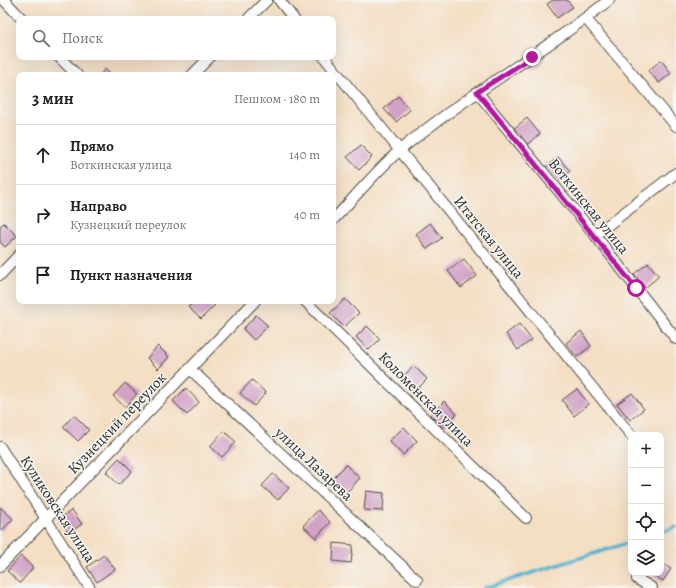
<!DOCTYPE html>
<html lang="ru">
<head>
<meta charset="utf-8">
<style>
	body { margin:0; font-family:Alegreya,serif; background:#f6f6f6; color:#202124 }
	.controls { position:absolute; right:12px; bottom:12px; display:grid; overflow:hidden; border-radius:8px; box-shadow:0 4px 16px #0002 }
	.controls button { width:36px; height:36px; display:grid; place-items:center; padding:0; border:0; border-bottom:1px solid #e0e0e0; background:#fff; color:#202124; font:20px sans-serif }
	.stop { position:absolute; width:12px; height:12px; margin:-9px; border:3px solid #b5179e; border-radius:50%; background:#fff }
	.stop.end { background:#b5179e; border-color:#fff; box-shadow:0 1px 4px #0008 }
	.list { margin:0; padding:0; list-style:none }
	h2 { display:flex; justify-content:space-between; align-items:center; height:52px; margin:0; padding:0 16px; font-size:17px }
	h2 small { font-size:13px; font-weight:400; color:#757577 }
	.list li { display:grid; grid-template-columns:26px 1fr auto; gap:12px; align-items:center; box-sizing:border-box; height:60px; padding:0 16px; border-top:1px solid #e0e0e0 }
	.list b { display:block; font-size:15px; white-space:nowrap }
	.list p { margin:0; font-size:13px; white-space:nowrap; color:#757577 }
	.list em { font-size:13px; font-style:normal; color:#757577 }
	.icon { flex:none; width:22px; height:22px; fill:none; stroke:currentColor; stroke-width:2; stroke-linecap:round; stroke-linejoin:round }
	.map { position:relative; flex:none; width:676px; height:588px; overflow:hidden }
	.search { position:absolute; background:#fff; box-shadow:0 4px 16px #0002; left:16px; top:16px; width:320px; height:44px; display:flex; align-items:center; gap:10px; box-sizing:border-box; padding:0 14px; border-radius:8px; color:#757577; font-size:15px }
	.panel { position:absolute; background:#fff; box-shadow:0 4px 16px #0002; left:16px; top:72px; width:320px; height:232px; border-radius:8px }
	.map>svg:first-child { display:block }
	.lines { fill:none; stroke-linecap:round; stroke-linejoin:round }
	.stream { stroke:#4fb1ce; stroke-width:3.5 }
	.building { fill:#d1a1c6 }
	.minor-casing { stroke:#494642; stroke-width:12 }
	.minor { stroke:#fff; stroke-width:10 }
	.route { stroke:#b5179e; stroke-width:5 }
	.labels { text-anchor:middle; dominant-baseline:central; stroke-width:3; stroke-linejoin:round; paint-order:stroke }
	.street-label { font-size:15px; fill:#2b2b2b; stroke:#f6f6f2 }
</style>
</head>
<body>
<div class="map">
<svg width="676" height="588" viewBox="0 0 676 588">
	<rect width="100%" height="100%" fill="#f6f6f2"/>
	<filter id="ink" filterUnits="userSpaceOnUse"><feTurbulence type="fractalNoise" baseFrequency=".025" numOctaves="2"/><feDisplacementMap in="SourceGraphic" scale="8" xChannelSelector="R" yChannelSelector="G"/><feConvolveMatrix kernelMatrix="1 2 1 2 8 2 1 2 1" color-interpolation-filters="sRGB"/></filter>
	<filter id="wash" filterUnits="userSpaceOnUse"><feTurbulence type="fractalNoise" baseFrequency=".012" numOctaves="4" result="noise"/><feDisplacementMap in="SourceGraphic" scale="16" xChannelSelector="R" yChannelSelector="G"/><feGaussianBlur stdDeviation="0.9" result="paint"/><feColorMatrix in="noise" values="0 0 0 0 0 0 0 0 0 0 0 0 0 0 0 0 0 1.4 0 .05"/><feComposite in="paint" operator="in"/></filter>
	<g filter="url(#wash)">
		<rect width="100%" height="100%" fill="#f4dfc4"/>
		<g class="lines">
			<!-- stream -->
			<path class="stream" d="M661 532 676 527
				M484 588 631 542"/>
		</g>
		<g id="blocks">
			<!-- building -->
			<path class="building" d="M553 0H567L573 7 557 18 547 4Z
				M661 60 671 73 659 83 648 71Z
				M105 69 111 75H100Z
				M398 96 410 110 396 122 384 109Z
				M527 118 540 134 525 146 512 130Z
				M361 145 372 157 359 170 347 157Z
				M558 157 570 171 557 182 545 168Z
				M4 223 17 236 5 247 0 242V226Z
				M430 223 442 238 427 249 416 234Z
				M464 259 477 276 461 288 448 271Z
				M648 263 659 276 645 288 634 274Z
				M345 299 359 313 344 327 330 313Z
				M195 301H210L215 305 201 319 188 307Z
				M256 315 268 326 254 340 243 329Z
				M519 324 532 340 518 350 506 334Z
				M367 326 380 339 369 350 356 337Z
				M581 331 591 346 577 357 566 343Z
				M158 346 169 357 158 369 147 358Z
				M414 366 427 379 414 392 400 379Z
				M252 380 266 393 254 406 240 393Z
				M125 383 137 394 125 407 113 396Z
				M186 388 199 402 187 415 173 401Z
				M577 389 589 404 574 416 562 400Z
				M632 393 644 409 630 420 617 404Z
				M444 401 457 414 443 428 430 415Z
				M74 415 89 430 78 441 63 427Z
				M404 427 417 441 403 455 389 441Z
				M224 431 236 442 222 457 210 446Z
				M119 458 132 471 119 485 106 472Z
				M346 465 360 478 346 493 332 479Z
				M273 474 289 488 278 500 262 486Z
				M366 491 384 493 383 511 364 510Z
				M0 507 13 519 1 531 0 530Z
				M72 510 82 524 69 533 59 519Z
				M318 510 330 522 316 538 303 526Z
				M334 543 353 545 351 563 333 561Z
				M104 555 115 569 97 582 87 567Z
				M21 556 33 568 20 583 7 571Z
				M661 563 671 569 663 581 650 573H661Z"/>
		</g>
	</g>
	<g filter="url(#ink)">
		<use href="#blocks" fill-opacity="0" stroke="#494642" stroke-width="1"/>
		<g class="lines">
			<defs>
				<path id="minor" d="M4 0 22 19
					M279 0 294 19
					M248 19 267 0
					M586 19 676 126
					M59 57 77 75
					M324 57 631 435
					M192 75 210 57
					M477 92 595 235 676 339
					M333 220C355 197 376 171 400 150 466 95 542 54 609 0
					M595 235 676 173
					M0 275 19 255
					M305 301 526 518
					M190 369 417 580
					M0 447 90 588
					M0 566 255 301
					M637 579 652 588"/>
			</defs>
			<!-- minor casing -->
			<use href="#minor" class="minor-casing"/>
			<!-- minor -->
			<use href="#minor" class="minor"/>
		</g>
	</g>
	<g class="lines" filter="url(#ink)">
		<!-- route -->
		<path class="route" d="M532 57 477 92 636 288"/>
	</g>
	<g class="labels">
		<!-- street labels -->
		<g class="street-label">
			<text transform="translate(589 206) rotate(51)">Воткинская улица</text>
			<text transform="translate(489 237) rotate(51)">Итатская улица</text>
			<text transform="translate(426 399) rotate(45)">Коломенская улица</text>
			<text transform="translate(117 423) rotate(-46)">Кузнецкий переулок</text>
			<text transform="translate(314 464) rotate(43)">улица Лазарева</text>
			<text transform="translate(58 509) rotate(57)">Куликовская улица</text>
		</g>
	</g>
</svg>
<div class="controls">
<button>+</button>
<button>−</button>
<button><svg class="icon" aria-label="locate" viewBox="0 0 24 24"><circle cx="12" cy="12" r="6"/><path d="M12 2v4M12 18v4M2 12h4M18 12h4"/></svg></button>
<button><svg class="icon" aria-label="layers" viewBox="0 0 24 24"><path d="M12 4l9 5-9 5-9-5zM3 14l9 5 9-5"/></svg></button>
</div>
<div class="stop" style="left:636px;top:288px"></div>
<div class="stop end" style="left:532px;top:57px"></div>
<div class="search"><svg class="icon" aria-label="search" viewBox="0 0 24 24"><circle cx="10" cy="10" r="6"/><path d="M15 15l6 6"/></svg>Поиск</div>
<section class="panel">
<h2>3 мин<small>Пешком · 180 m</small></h2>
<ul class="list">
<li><svg class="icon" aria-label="ahead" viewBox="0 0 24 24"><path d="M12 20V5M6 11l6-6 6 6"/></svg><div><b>Прямо</b><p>Воткинская улица</p></div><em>140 m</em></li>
<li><svg class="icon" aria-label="right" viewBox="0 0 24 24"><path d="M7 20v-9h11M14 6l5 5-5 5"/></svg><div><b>Направо</b><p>Кузнецкий переулок</p></div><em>40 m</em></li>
<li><svg class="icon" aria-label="arrive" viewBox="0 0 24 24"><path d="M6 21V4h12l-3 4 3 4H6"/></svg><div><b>Пункт назначения</b></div></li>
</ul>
</section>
</div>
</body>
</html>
